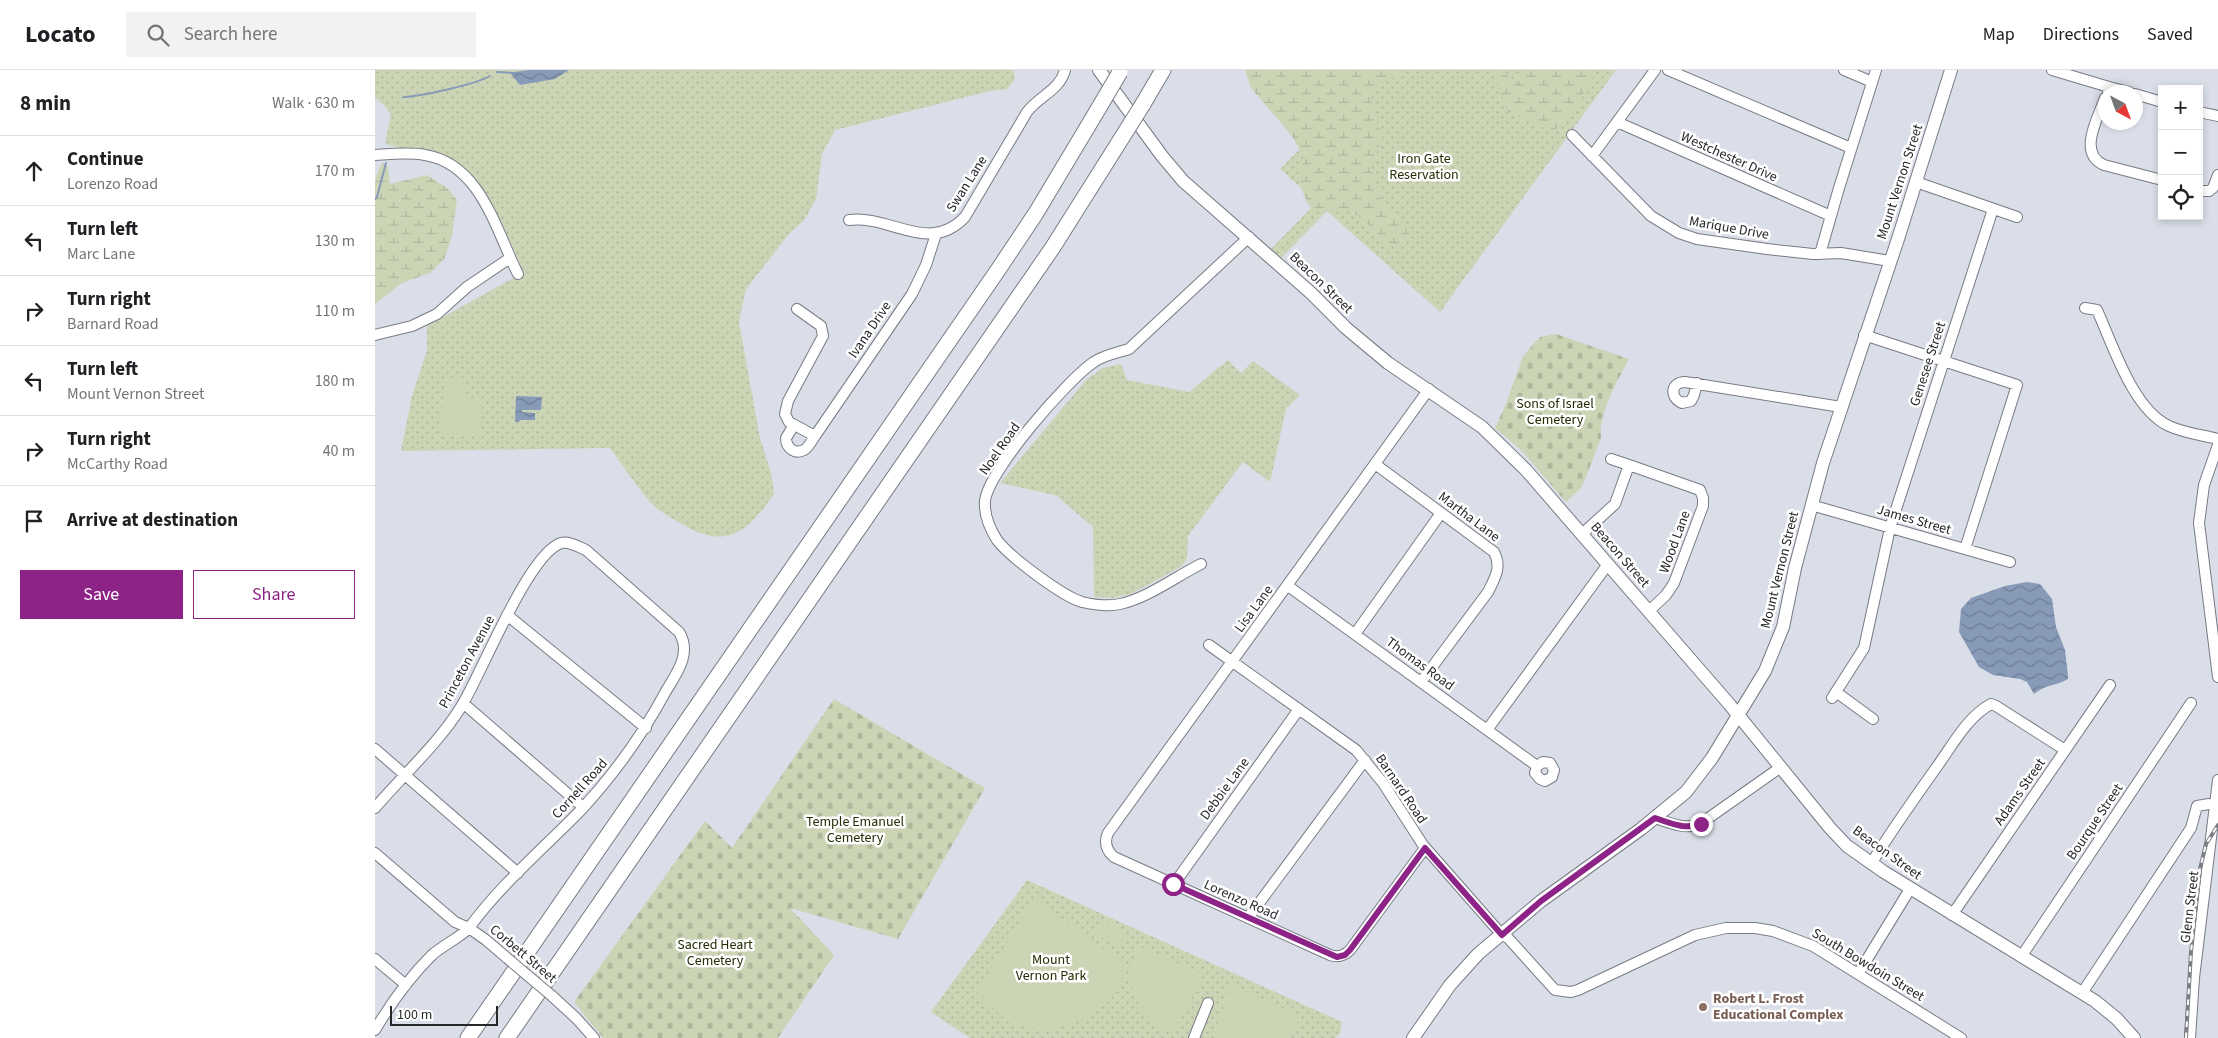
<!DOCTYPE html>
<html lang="en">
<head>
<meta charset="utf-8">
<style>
	body { margin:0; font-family:"Source Sans 3",sans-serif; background:#f2f2f2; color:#202124 }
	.controls { position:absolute; right:15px; top:15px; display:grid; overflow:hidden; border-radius:0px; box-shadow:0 2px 8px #0003 }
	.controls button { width:45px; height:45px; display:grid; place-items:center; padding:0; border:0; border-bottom:1px solid #e0e0e0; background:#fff; color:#202124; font:25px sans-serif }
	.compass { position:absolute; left:1723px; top:15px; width:45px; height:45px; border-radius:50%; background:#fff; box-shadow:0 2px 8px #0003; rotate:139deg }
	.scale { position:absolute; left:15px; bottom:12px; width:108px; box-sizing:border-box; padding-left:5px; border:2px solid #26272b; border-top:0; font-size:14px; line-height:18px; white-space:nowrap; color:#26272b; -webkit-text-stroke:4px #fff; paint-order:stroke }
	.stop { position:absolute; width:15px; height:15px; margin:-11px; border:4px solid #8e2387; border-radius:50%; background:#fff }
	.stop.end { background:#8e2387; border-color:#fff; box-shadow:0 1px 5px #0008 }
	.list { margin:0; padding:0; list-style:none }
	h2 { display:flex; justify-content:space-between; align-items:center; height:65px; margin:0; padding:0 20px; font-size:21px }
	h2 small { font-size:16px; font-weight:400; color:#757577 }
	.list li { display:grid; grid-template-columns:32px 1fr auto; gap:15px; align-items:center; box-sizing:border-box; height:70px; padding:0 20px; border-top:1px solid #e0e0e0 }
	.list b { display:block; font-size:19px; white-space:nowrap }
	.list p { margin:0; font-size:16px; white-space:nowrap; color:#757577 }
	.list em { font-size:16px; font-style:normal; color:#757577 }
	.actions { display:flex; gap:10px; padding:15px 20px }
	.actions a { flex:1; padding:11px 0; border:1px solid #8e2387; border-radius:0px; text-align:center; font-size:18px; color:#8e2387 }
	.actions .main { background:#8e2387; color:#fff }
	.icon { flex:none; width:28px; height:28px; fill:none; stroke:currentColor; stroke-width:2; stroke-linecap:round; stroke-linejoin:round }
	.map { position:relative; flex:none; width:1843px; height:968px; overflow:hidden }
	header { display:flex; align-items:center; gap:30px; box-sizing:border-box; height:70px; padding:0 25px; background:#fff; border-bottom:1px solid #e0e0e0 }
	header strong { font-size:24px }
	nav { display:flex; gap:28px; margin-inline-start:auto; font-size:18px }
	.search { width:350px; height:45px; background:#f2f2f2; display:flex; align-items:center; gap:12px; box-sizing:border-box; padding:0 18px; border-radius:0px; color:#757577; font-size:19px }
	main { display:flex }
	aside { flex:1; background:#fff }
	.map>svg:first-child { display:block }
	.grass { fill:url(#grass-dots) }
	.wetland { fill:url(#wetland-marsh) }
	.cemetery { fill:url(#cemetery-stones) }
	.pitch { fill:#cbd5b5 }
	.water { fill:url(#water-waves) }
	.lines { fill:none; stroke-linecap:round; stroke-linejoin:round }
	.stream { stroke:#879ab7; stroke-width:2 }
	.minor-casing { stroke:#787b84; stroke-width:12 }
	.major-casing { stroke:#787b84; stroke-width:14 }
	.highway-casing { stroke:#787b84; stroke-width:17 }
	.minor { stroke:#fff; stroke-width:10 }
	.major { stroke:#fff; stroke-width:12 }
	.highway { stroke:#fff; stroke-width:15 }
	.rail-casing { stroke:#7b7e84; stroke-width:4 }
	.rail { stroke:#fff; stroke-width:2; stroke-dasharray:5.5; stroke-linecap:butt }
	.minor-bridge-casing { stroke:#787b84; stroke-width:12; stroke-linecap:butt }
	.highway-bridge-casing { stroke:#787b84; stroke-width:17; stroke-linecap:butt }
	.minor-bridge { stroke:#fff; stroke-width:10 }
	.highway-bridge { stroke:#fff; stroke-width:15 }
	.route { stroke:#8e2387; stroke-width:6 }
	.education-dot { fill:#8d6e63; stroke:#fff; stroke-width:2 }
	.labels { text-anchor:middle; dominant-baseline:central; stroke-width:5; stroke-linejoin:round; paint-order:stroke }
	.street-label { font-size:14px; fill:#26272b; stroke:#fff }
	.park-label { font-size:14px; fill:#252d04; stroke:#fff }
	.education-label { font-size:14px; font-weight:bold; fill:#785e54; stroke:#fff; text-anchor:start }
</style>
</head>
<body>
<header>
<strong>Locato</strong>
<div class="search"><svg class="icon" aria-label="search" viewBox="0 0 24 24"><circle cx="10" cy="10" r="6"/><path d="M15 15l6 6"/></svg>Search here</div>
<nav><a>Map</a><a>Directions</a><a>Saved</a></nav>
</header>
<main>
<aside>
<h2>8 min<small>Walk · 630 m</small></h2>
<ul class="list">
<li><svg class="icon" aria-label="ahead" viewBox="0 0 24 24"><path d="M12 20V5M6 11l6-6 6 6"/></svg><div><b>Continue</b><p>Lorenzo Road</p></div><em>170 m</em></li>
<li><svg class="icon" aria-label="left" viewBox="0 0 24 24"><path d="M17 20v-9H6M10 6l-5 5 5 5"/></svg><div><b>Turn left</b><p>Marc Lane</p></div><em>130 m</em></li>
<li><svg class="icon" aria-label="right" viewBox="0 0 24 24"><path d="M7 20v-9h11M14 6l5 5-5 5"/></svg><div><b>Turn right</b><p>Barnard Road</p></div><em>110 m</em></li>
<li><svg class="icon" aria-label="left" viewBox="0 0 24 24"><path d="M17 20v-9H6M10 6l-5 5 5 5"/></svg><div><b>Turn left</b><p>Mount Vernon Street</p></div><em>180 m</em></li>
<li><svg class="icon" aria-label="right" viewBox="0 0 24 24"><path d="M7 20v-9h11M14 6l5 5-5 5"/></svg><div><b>Turn right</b><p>McCarthy Road</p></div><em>40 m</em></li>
<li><svg class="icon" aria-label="arrive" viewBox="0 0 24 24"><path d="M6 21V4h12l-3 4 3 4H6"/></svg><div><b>Arrive at destination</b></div></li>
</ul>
<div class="actions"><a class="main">Save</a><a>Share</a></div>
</aside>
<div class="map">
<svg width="1843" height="968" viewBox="0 0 1843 968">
	<defs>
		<pattern id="grass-dots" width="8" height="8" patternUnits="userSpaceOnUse" patternTransform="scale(1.25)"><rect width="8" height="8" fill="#cbd5b5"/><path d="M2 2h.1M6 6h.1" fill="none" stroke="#aeb79c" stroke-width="1.8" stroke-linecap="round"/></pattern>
		<pattern id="wetland-marsh" width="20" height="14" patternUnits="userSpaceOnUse" patternTransform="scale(1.25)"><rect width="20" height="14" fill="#cbd5b5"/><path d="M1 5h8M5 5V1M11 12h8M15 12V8" fill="none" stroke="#aeb79c"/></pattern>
		<pattern id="cemetery-stones" width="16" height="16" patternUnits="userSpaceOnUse" patternTransform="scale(1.25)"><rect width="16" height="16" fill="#cbd5b5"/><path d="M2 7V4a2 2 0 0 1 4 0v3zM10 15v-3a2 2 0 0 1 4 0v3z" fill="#aeb79c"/></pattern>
		<pattern id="water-waves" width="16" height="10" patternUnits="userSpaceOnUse" patternTransform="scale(1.25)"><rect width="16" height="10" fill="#879ab7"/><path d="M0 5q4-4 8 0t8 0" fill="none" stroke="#6e7e95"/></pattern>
	</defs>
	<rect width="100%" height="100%" fill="#dadee8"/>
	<!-- grass -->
	<path class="grass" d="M0 0H638L640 9 632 19 615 21 460 60 447 84 441 129 430 149 414 164 371 219 364 252 385 368 396 403 399 424C372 463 351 481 305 453 297 448 286 443 279 436 263 419 249 397 235 378L26 381 37 326 52 280V256L149 202C131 166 111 101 71 86 51 78 29 82 10 73L16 45 9 35 0 28Z
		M907 0H1241L1065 242 952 141 906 188 896 179 942 132 905 99 957 47Z
		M853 290 866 303 878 291 925 325 911 339 895 412 868 392 813 466 812 488 807 496 758 523 738 528 719 527 718 457 683 427 684 426 625 413 711 310 728 298 746 294 752 310 814 322Z
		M652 810 967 952 965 963 960 968H595L556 942Z"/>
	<!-- wetland -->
	<path class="wetland" d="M870 0H1039L1016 8 995 27 1007 68 996 99 1007 131 1035 163 1026 175 1012 174 987 148 973 141 939 142C924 122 924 112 929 88L917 66 876 18Z
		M1117 0H1126L1142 14 1153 0H1222L1203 34 1179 61C1163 57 1150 48 1133 42Z
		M8 93 13 97 15 114 52 105 72 118 82 130 77 165 70 188 55 203 27 213 0 234V110L5 97Z"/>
	<!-- cemetery -->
	<path class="cemetery" d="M1181 264 1254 289C1243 310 1223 344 1226 368L1209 412 1205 419 1191 432 1145 379 1120 358 1131 334 1148 286 1165 267Z
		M459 629 610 718 523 869 415 838 459 885 403 968H228L199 932 330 751 357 778Z"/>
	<!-- pitch -->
	<path class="pitch" d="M72 308H91L90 328 107 329 105 365 66 363 68 327H71Z
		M659 828 753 896C748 907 743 920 735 929 712 954 668 968 636 952 623 945 612 933 602 922Z
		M729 850 752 863 744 877 721 864Z
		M764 876 828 904 797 964C762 949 745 910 764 876Z
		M855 914 926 947 914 966 912 968H839Z"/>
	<!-- water -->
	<path class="water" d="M155 0H194L180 9 145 15 136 4 139 2Z
		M141 326 167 327 166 340H147V342L160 343V350H145L144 352H140Z
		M1652 512 1665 514 1677 529 1681 557 1690 580 1693 606V609C1681 616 1671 614 1659 624L1652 612 1645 609 1618 605 1604 597 1584 562 1586 539 1596 528 1630 516Z"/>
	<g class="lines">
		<!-- stream -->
		<path class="stream" d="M122 2 138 3
			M29 27C46 26 99 15 115 6
			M0 129 2 127 11 93"/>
		<defs>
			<path id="minor" d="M1293 0 1476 78
				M1469 0 1497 12
				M1677 0 1734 17
				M1733 22 1734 17 1754 22
				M1760 24 1787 32
				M1730 28C1723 48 1702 83 1729 95L1787 110
				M1824 42 1843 46
				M1242 52 1456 146
				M1197 65 1276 146 1304 163 1322 169 1392 179 1438 184 1466 183 1515 191
				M0 85C16 84 34 82 50 85 106 94 121 161 143 204
				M1217 86 1280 0
				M1541 112 1642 147
				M1824 121H1834L1838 118 1843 105
				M474 150C517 145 554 185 590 147L652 42C664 26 685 20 690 0
				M1445 184 1464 118 1501 0
				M1710 238 1722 240C1738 275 1758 340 1794 356 1809 363 1827 365 1843 369
				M422 239 446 256 448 266 413 331 410 344 414 352 440 366 537 224 551 195 561 164
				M0 265 37 256 62 244 92 217 135 188
				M1489 265 1642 315 1590 479
				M1322 313 1319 325 1316 331 1307 333C1294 327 1296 312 1310 312L1466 337
				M419 355 411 368C411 377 419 385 429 380 434 377 437 370 440 366
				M1843 375 1829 415 1824 453 1843 607
				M1236 389 1254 395
				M1000 394 1119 482C1127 497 1120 508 1113 522L1046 612
				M1436 435 1635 492
				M1207 464 1240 434 1254 395 1325 420 1328 428V436L1299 513 1291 525 1274 541
				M826 494C800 507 773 528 745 534 732 537 720 535 707 532 687 526 635 487 622 470 615 459 609 444 610 431 613 401 693 309 719 292 729 285 742 283 754 279L874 167
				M913 516 1162 696 1168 692 1175 693 1179 700 1177 707 1170 711 1165 709 1160 703 1162 696
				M132 545 271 658
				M980 564 1066 443
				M834 575 981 680 1008 713 1048 775 1127 865 1133 868 1180 920 1196 922 1203 920 1320 865 1351 858H1380L1398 861 1438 876 1586 968
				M1461 622 1498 649
				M1457 628 1489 578 1515 458 1618 139
				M88 633 208 737
				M1112 660 1233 494
				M0 679 143 803
				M0 738C28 705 63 674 86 637 106 605 153 484 186 473 194 471 204 477 211 480L304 562C317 583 302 603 291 621 268 664 240 703 207 739 169 778 126 814 94 858L80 852 0 783
				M1280 748C1295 753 1310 760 1325 754L1406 697
				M1050 778 975 880C969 886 963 888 955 885L739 787C731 780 729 772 733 763L1054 319
				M1496 794C1516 761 1539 729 1561 698 1577 676 1592 647 1616 634L1621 636 1690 680
				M799 814 924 639
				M1577 845 1735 615
				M873 848 990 690
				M1646 887 1816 633
				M0 889 31 915
				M1483 904 1535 819
				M1707 923 1816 758 1822 736 1834 734 1841 737
				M177 926 201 948 219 968
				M0 960C16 933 34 908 56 886 68 875 83 869 94 858L111 870 132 888
				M819 968 833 933
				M1815 968 1819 908 1843 710"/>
			<path id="major" d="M724 0 787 86 808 111 936 223 971 258 1013 293 1107 357 1151 400 1355 635 1455 758 1472 776 1509 802 1720 931 1742 949 1759 968
				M1038 968 1075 915 1103 884 1166 831 1266 759 1311 722 1337 688 1390 601 1408 557 1420 498 1448 393 1523 169 1576 0"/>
			<path id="highway" d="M768 34 788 0
				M93 968 623 200 661 143 725 36
				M132 968 678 177 753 58"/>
		</defs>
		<!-- minor casing -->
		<use href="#minor" class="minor-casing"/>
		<!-- major casing -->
		<use href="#major" class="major-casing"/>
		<!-- highway casing -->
		<use href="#highway" class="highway-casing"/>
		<!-- minor -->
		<use href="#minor" class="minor"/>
		<!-- major -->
		<use href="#major" class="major"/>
		<!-- highway -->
		<use href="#highway" class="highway"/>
		<defs>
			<path id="rail" d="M1811 968 1816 882 1825 799 1831 774 1843 755"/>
		</defs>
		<!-- rail casing -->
		<use href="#rail" class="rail-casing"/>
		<!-- rail -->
		<use href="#rail" class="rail"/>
		<defs>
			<path id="minor-bridge" d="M132 888 177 926"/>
			<path id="highway-bridge" d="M725 36 745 2
				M753 58 768 34"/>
		</defs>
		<!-- minor-bridge casing -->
		<use href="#minor-bridge" class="minor-bridge-casing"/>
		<!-- highway-bridge casing -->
		<use href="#highway-bridge" class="highway-bridge-casing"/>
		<!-- minor-bridge -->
		<use href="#minor-bridge" class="minor-bridge"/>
		<!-- highway-bridge -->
		<use href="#highway-bridge" class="highway-bridge"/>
	</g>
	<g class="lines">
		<!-- route -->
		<path class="route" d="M798 814 962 887 970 885 975 880 1050 778 1127 865 1166 831 1280 748C1295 753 1310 760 1326 754"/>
	</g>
	<!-- markers -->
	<circle class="education-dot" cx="1328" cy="937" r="5"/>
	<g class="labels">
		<!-- street labels -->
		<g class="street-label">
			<text transform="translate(1354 87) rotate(24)">Westchester Drive</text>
			<text transform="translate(1525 112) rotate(-72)">Mount Vernon Street</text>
			<text transform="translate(592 114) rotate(-58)">Swan Lane</text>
			<text transform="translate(1354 158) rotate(10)">Marique Drive</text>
			<text transform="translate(946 213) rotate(44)">Beacon Street</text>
			<text transform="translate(495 260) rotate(-56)">Ivana Drive</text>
			<text transform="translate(1553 294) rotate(-72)">Genesee Street</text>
			<text transform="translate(625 379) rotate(-55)">Noel Road</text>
			<text transform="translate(1094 447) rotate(37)">Martha Lane</text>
			<text transform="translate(1539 450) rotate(16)">James Street</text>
			<text transform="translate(1300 472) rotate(-70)">Wood Lane</text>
			<text transform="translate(1245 485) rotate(49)">Beacon Street</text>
			<text transform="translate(1405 500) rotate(-76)">Mount Vernon Street</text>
			<text transform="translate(879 539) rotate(-54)">Lisa Lane</text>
			<text transform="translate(92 592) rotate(-62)">Princeton Avenue</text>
			<text transform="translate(1045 594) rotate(36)">Thomas Road</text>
			<text transform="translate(205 719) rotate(-48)">Cornell Road</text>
			<text transform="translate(850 719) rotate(-54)">Debbie Lane</text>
			<text transform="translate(1026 719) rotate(56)">Barnard Road</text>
			<text transform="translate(1645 722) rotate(-55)">Adams Street</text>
			<text transform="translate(1720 752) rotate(-56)">Bourque Street</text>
			<text transform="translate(1512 783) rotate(36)">Beacon Street</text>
			<text transform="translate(866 830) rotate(24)">Lorenzo Road</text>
			<text transform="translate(1815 837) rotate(-83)">Glenn Street</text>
			<text transform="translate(148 884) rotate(40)">Corbett Street</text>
			<text transform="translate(1493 895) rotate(31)">South Bowdoin Street</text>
		</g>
		<!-- park labels -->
		<g class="park-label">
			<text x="1049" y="89">Iron Gate<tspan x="1049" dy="16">Reservation</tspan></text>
			<text x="1180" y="334">Sons of Israel<tspan x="1180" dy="16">Cemetery</tspan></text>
			<text x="480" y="752">Temple Emanuel<tspan x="480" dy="16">Cemetery</tspan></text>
			<text x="340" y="875">Sacred Heart<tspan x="340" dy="16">Cemetery</tspan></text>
			<text x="676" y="890">Mount<tspan x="676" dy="16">Vernon Park</tspan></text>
		</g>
		<!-- education labels -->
		<g class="education-label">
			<text x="1338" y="929">Robert L. Frost<tspan x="1338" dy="16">Educational Complex</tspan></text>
		</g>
	</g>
</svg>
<div class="controls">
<button>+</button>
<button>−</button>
<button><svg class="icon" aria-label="locate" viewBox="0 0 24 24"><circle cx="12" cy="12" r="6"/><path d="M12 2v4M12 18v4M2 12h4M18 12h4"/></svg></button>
</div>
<svg class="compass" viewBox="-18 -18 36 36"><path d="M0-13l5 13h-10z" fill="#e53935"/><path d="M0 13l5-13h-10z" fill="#757577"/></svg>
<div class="scale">100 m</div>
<div class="stop" style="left:798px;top:814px"></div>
<div class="stop end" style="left:1326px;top:754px"></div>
</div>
</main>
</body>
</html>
